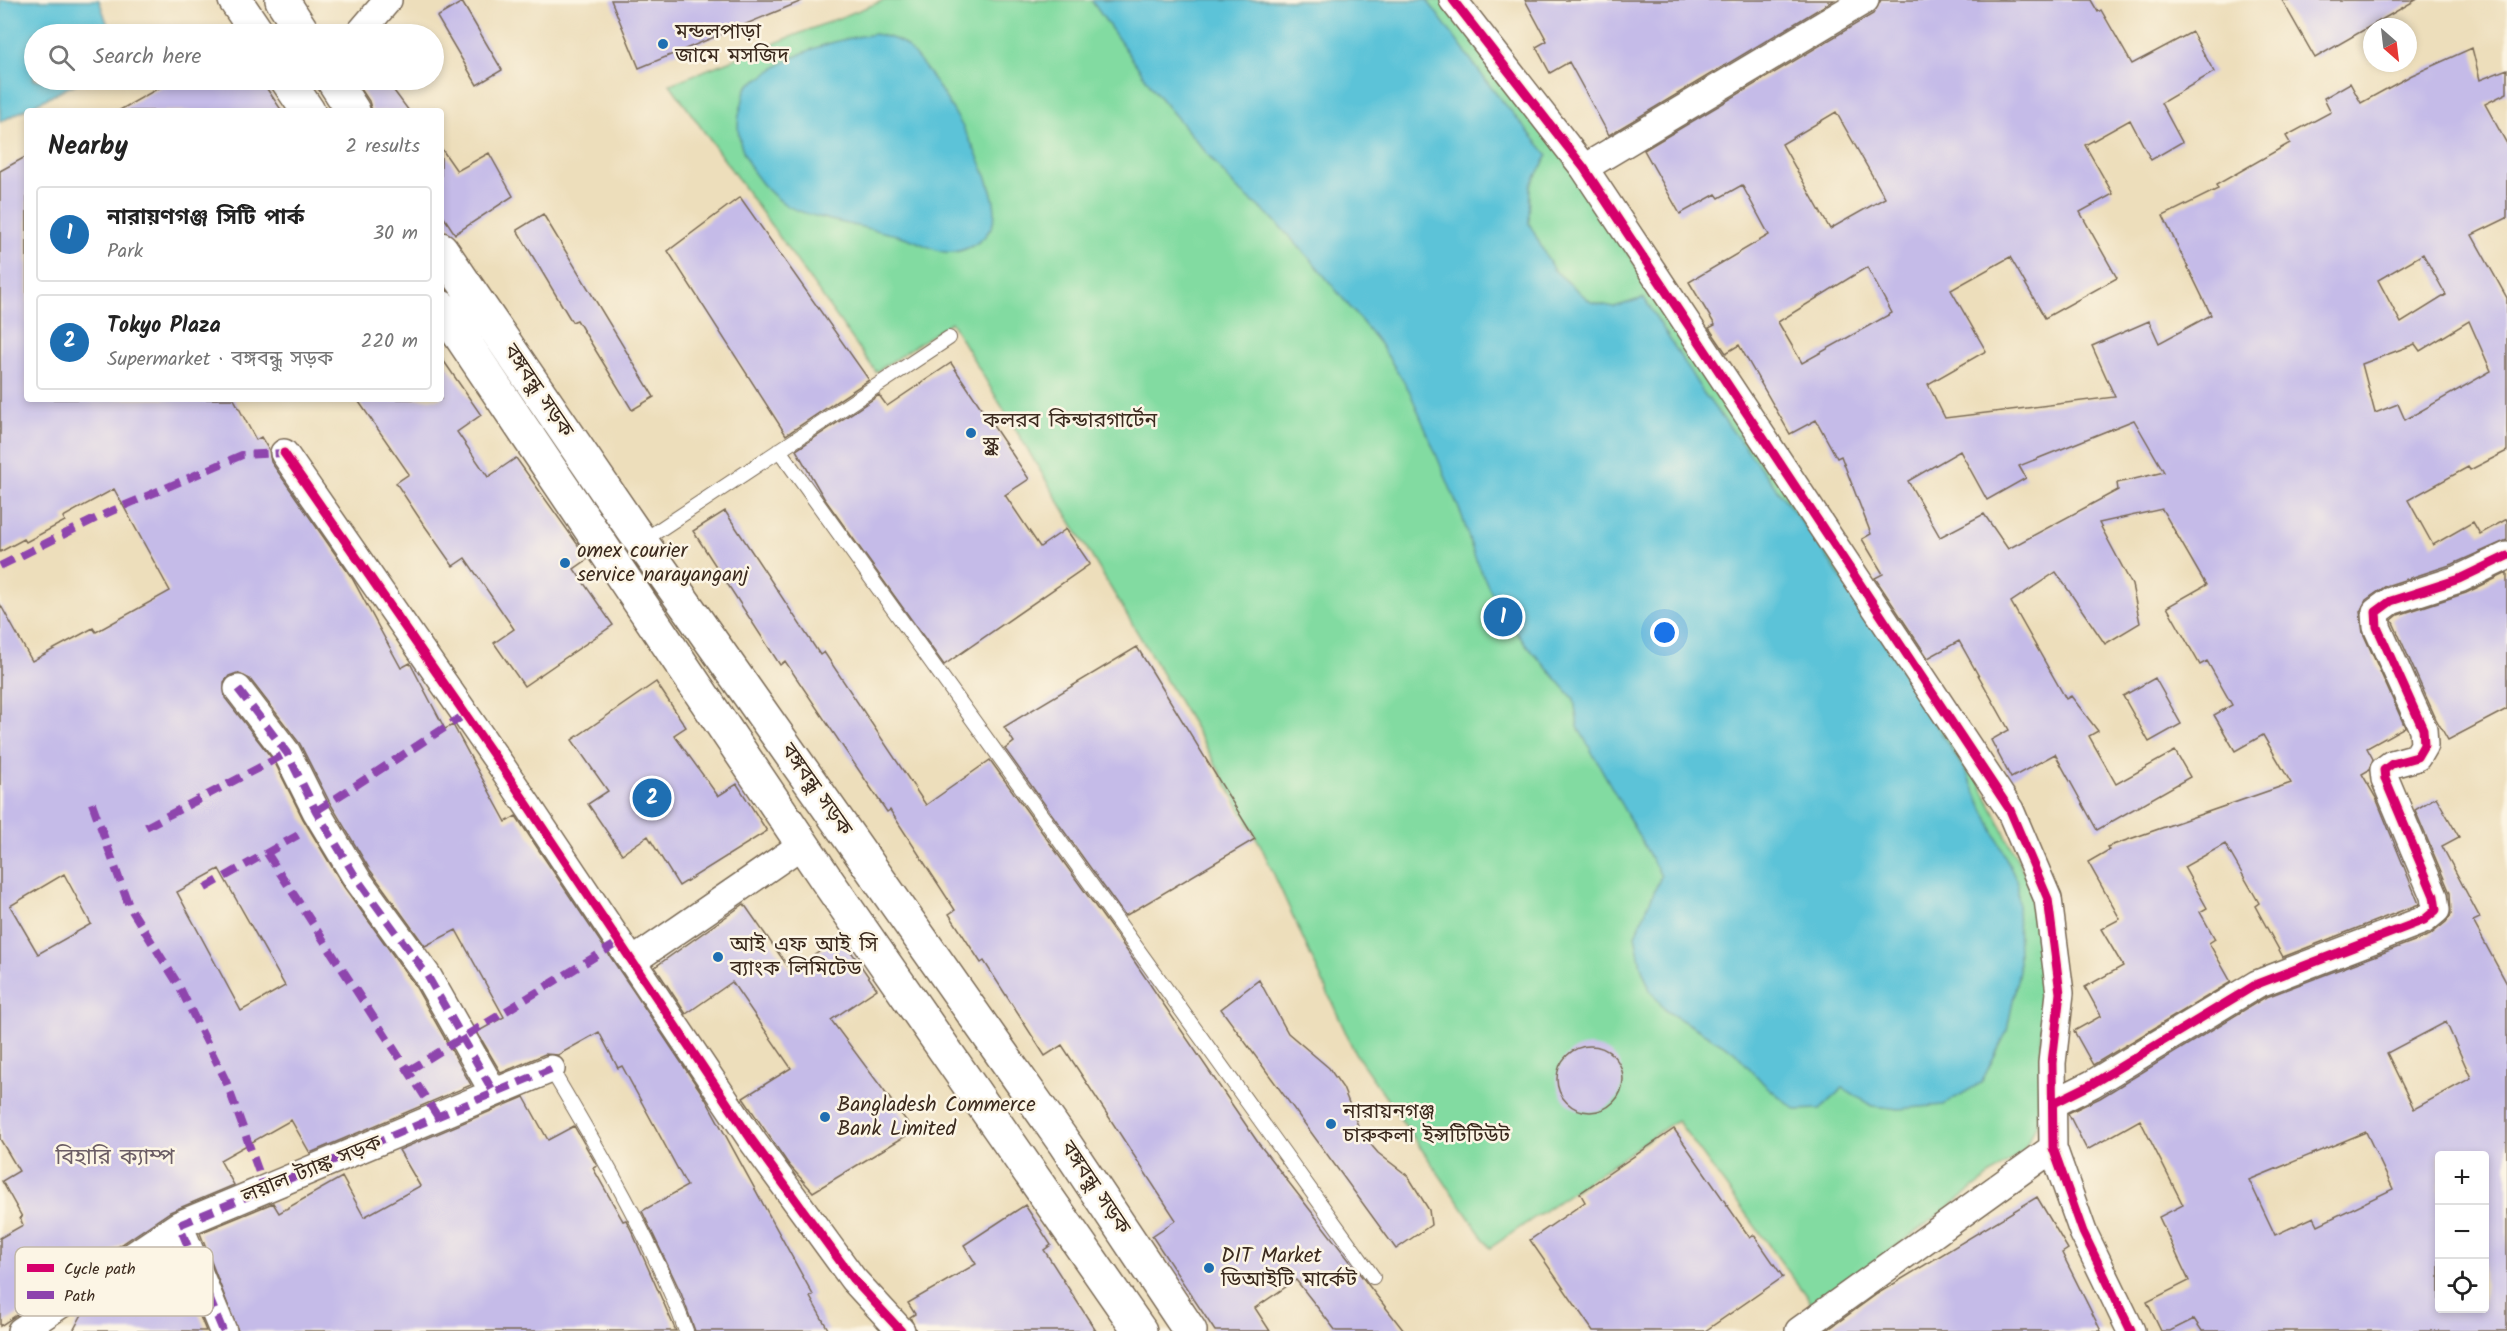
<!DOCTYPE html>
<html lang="en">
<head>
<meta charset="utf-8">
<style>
	body { margin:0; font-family:Kalam,"Noto Sans Bengali",sans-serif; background:#f6f6f6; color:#222 }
	.controls { position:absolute; right:18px; bottom:18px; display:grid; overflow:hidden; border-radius:6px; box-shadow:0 3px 9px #0003 }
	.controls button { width:54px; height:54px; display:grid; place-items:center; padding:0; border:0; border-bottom:2px solid #e0e0e0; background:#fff; color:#222; font:30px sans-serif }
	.compass { position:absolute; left:2363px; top:18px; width:54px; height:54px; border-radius:50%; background:#fff; box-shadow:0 3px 9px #0003; rotate:152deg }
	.you { position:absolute; left:1665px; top:633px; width:21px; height:21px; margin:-15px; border:4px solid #fff; border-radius:50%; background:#1a73e8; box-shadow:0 0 0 9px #1a73e833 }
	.badge { display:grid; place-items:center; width:39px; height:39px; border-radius:50%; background:#1f6fb2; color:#fff; font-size:20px; font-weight:700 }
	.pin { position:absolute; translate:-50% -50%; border:3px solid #fff; box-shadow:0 2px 6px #0006 }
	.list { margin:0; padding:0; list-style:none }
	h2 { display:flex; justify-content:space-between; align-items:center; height:78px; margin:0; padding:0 24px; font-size:26px }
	h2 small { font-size:20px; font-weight:400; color:#767676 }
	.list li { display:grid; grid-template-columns:39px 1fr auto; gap:18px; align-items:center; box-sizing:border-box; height:96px; margin:0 12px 12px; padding:0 12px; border:2px solid #e0e0e0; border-radius:6px }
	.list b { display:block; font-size:22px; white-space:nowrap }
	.list p { margin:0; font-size:20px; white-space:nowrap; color:#767676 }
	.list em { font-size:20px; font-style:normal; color:#767676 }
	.icon { flex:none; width:33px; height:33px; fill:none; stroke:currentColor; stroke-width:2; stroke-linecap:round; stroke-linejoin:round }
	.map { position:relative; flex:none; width:2507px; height:1331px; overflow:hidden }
	.search { position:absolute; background:#fff; box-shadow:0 3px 9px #0003; left:24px; top:24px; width:420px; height:66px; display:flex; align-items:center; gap:15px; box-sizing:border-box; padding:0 21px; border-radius:33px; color:#767676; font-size:22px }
	.panel { position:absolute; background:#fff; box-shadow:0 3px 9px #0003; left:24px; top:108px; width:420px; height:294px; border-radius:6px }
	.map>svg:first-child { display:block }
	.park { fill:#82dba1; stroke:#5e8260; stroke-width:1.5 }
	.water { fill:#5bc3d8; stroke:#4b767b; stroke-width:1.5 }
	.building { fill:#c5bbe8; fill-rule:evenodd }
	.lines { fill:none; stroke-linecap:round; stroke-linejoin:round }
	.lane-casing { stroke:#796955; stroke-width:16 }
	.street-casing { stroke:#796955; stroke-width:30 }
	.secondary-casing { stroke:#796955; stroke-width:36 }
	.lane { stroke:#fff; stroke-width:14 }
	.street { stroke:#fff; stroke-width:27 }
	.secondary { stroke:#fff; stroke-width:33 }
	.quiet { stroke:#8e44ad; stroke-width:8; stroke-dasharray:15 8; stroke-linecap:butt }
	.cycleway-casing { stroke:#fcf5e5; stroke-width:13 }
	.cycleway { stroke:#d6006c; stroke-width:9 }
	.poi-dot { fill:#1f6fb2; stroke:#fcf5e5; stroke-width:2 }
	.labels { text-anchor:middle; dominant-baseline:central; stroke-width:5; stroke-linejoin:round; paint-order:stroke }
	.poi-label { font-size:21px; fill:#3b2a1e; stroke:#fcf5e5; text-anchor:start }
	.street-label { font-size:21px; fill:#3b2a1e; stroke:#fcf5e5 }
	.neighbourhood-label { font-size:22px; fill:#6b5d65; stroke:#fcf5e5 }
	.key { fill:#fcf5e5; stroke:#c2b8a9; stroke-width:1.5 }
	.key-label { font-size:16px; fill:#3b2a1e }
</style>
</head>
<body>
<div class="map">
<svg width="2507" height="1331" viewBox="0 0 2507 1331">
	<rect width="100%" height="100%" fill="#fcf5e5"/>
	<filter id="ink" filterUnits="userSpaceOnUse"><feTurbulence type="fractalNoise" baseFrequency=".0167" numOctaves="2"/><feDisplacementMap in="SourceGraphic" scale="12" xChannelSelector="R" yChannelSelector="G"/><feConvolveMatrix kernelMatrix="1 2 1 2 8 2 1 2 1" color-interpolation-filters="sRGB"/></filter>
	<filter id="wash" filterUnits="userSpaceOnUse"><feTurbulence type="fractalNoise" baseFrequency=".008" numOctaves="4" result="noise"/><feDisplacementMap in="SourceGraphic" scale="24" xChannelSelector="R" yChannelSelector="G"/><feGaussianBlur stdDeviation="1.35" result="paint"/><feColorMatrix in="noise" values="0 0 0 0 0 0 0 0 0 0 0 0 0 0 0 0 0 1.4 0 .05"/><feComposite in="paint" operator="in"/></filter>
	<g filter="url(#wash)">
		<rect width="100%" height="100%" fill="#eddebb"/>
		<!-- park -->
		<path class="park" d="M885 0H1446L1530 109 1961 744 2030 885 2042 967 2041 1115 2024 1150 1815 1308 1677 1120 1490 1248 1355 1053 1261 846 1202 740 951 322 876 372 670 84Z"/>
		<!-- water -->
		<path class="water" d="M0 0H99L111 34H34V80H83L0 122Z
			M1091 0H1427L1493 90 1548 155 1530 186 1529 223 1553 269 1591 302 1614 307 1644 298 1702 391 1817 542 1893 656 1968 776 2018 884 2019 970 2007 1031 1981 1083 1943 1105 1899 1109 1873 1106 1843 1088 1820 1109 1796 1110 1764 1084 1734 1051 1666 1011 1650 990 1641 966 1635 935 1661 876 1578 727 1574 699 1523 641 1505 617 1488 586 1474 555 1462 516 1409 390 1380 344 1313 262 1272 218 1236 188 1156 93Z
			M875 34C883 36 894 38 901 42 929 61 1004 186 994 219 991 232 983 240 972 246 941 262 929 243 900 236 875 229 804 217 786 205 755 183 728 143 742 104 743 100 744 91 747 87 751 82 761 78 766 74 799 50 835 39 875 34Z"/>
		<g id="blocks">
			<!-- building -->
			<path class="building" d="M611 0H801L802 1 639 68Z
				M1525 0H1834L1609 135 1569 62 1550 73 1536 47 1547 41Z
				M1881 0H2091L2098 12 2101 10 2132 64 2192 32 2214 72 2161 103 2182 142 2151 160 2130 120 2085 145 2113 194 2080 212 2117 278 2045 318 2010 257 1951 290 1986 351 1928 384 1945 418 2115 397 2092 346 2149 321 2159 343 2211 315 2163 216 2218 189 2216 185 2290 143 2286 136 2331 112 2324 98 2350 83 2361 103 2412 75 2472 48 2480 80 2507 69V93L2485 104 2507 144V218L2472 235 2507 298V451L2470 470 2468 467 2408 500 2433 545 2473 522 2480 534 2507 519V540L2453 564 2386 586 2366 600 2360 612 2363 633 2405 727 2367 748 2373 759 2369 770 2362 774 2376 798 2419 904 2283 957 2255 906 2259 903 2225 844 2184 867 2207 908 2200 912 2215 939 2209 943 2231 982 2093 1065 2074 1031 2101 1016 2085 987 2123 966 2101 929 2120 919 2088 862 2109 850 2107 847 2291 783 2263 735 2235 751 2214 715 2232 705 2207 661 2200 665 2167 607 2206 585 2162 509 2099 523 2132 585 2140 623 2105 644 2056 572 2011 602 2066 699 2071 696 2098 731 2089 736 2116 784 2175 751 2190 777 2097 830 2055 754 2011 778 1991 740 2009 730 1959 641 1928 658 1875 578 1883 574 1862 539 1871 534 1841 456 1837 458 1816 420 1790 434 1739 345 1726 353 1709 328 1715 325 1689 282 1769 235 1742 185 1719 198 1716 194 1680 214 1644 150 1873 14ZM1836 112 1885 198 1830 229 1782 144ZM2423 254 2446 295 2401 323 2378 280ZM1867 267 1892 313 1802 363 1778 322ZM2469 321 2491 371 2405 420 2398 404 2375 413 2362 364 2415 344 2420 351ZM2134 420 2164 472 2117 483 2118 490 2008 549 1984 514 1940 537 1908 481 1960 451 1987 500 2026 478 2019 466Z
				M2282 0H2416L2315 58Z
				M462 2 502 70 477 85 437 17Z
				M173 80H261L282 111H118Z
				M355 80H386L409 111H372L369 101Z
				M441 148 457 171 489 153 513 196 455 234 441 213Z
				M27 156V399H234L256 440 261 437 269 450 271 462 352 578 401 668 410 663 445 729 453 725 506 822 516 816 705 1098 813 1295 810 1297 829 1331H695L681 1293 642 1211 687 1186 622 1066 618 1068 599 1032 558 1055 545 1054 501 1073 477 1032 504 1017 456 930 425 946 370 870 330 803 300 744 250 679 237 673 229 676 224 682 225 698 274 761 303 819 344 887 414 984 471 1085 310 1153 291 1120 220 1160 234 1185 170 1212 0 1326V1238L23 1225 20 1218 22 1217 2 1181 19 1171 0 1139V604L32 661 93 628 96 632 170 591 114 489 63 517 65 521 26 542 24 539 0 552V171ZM219 869 285 986 241 1011 177 892ZM64 874 91 924 38 954 10 906Z
				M740 197 869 380 786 435 668 251Z
				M543 214 654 397 632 410 577 320 572 322 517 230Z
				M441 357 481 415 457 432 488 477 516 458 588 559 574 569 613 625 524 686 494 643 514 629 465 558 453 566 422 522 396 483 409 474 357 399H441Z
				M951 363 1029 479 1005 495 1040 547 1066 529 1090 564 944 665 824 498 796 450 879 395 887 406Z
				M725 511 820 655 824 652 926 805 990 760 1119 939 1259 1144 1404 1331H1336L1296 1280 1255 1308 1270 1331H1215L1152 1236 1176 1220 1062 1045 1045 1056 984 961 981 963 949 914 955 910 890 810 887 812 785 661 780 665 693 531Z
				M2507 573V709L2448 740 2436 719 2392 620 2398 615 2466 593Z
				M1137 647 1255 839 1125 916 1005 749 1014 742 1004 727Z
				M2155 678 2181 724 2149 742 2123 696Z
				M656 682 686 727 674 735 718 796 737 784 767 831 679 886 648 836 622 854 588 804 608 791 572 740Z
				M2436 797 2459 837 2442 846 2480 918 2473 921 2507 984V1331H2202L2194 1319 2170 1331H2161L2147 1302 2189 1281 2159 1217 2183 1205 2140 1120 2087 1150 2068 1113 2100 1098 2264 998 2430 935 2446 922 2451 915 2450 893 2415 810ZM2446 1022 2471 1078 2414 1109 2387 1053ZM2366 1132 2393 1189 2318 1225 2314 1217 2275 1235 2249 1180ZM2439 1155H2484V1308H2439Z
				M744 904 791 971 841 937 877 989 831 1020 914 1131 813 1192 789 1165 743 1098 791 1068 732 982 686 1014 655 967Z
				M1259 980 1288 1033 1329 1068 1343 1088 1361 1133 1378 1153 1408 1176 1429 1210 1431 1225 1396 1249 1221 1009Z
				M1557 1079a33 33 0 1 1 66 0a33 33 0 1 1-66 0Z
				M524 1097 548 1140 574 1126 597 1166 593 1168 623 1221 626 1220 633 1234 676 1331H238L200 1233 273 1203 279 1213 342 1177 364 1217 420 1186 399 1150Z
				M1674 1129 1750 1238 1754 1235 1783 1277 1705 1331H1593L1530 1240 1585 1202 1580 1193Z
				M2037 1197 2068 1249 2062 1253 2101 1331H1826L1877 1294Z
				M1025 1205 1051 1245 1044 1250 1096 1331H916L910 1317 915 1314 908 1303 976 1264 964 1245Z
				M172 1249 206 1331H73L86 1307Z"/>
		</g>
	</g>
	<g filter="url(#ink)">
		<use href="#blocks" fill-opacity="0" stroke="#796955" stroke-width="1.5"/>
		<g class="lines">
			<defs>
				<path id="lane" d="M779 450 1373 1277
					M641 542 949 338
					M551 1069C601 1153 652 1240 686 1331"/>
				<path id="street" d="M1453 0 1584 168 2010 810 2048 899 2060 993 2052 1063 2053 1148 2083 1232 2131 1331
					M359 34 388 0
					M1584 168 1865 0
					M284 453 502 767 751 1139 853 1279 901 1331
					M238 689 287 753 316 811 357 879 427 975 494 1093
					M633 961 803 844
					M2054 1103 2092 1084 2257 984 2424 920 2436 910 2434 896 2385 779 2384 770 2392 764 2417 757 2424 745 2423 729 2377 627 2376 612 2391 601 2459 579 2507 556
					M21 1331 179 1225
					M223 1331 179 1225 551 1069
					M1799 1331 2053 1148"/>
				<path id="secondary" d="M235 0 258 34
					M282 0 304 34
					M287 80 308 111
					M333 80 353 111
					M441 249 633 530 1065 1144 1190 1331
					M441 307 826 879 1140 1331"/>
			</defs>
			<!-- lane casing -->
			<use href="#lane" class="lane-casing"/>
			<!-- street casing -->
			<use href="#street" class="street-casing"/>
			<!-- secondary casing -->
			<use href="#secondary" class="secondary-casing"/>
			<!-- lane -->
			<use href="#lane" class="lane"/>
			<!-- street -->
			<use href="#street" class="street"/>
			<!-- secondary -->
			<use href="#secondary" class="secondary"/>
			<!-- quiet -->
			<path class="quiet" d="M0 566 105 514 242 455 284 453
				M238 689 287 753 316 811 357 879 427 975 494 1093
				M92 803 129 906 178 984 226 1081 265 1189
				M316 811 466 714
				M146 827 287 753
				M267 853 438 1117
				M205 888 300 834
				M408 1071 619 942
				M223 1331 179 1225 551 1069"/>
			<defs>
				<path id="cycleway" d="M1453 0 1584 168 2010 810 2048 899 2060 993 2052 1063 2053 1148 2083 1232 2131 1331
					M284 453 502 767 751 1139 853 1279 901 1331
					M2054 1103 2092 1084 2257 984 2424 920 2436 910 2434 896 2385 779 2384 770 2392 764 2417 757 2424 745 2423 729 2377 627 2376 612 2391 601 2459 579 2507 556"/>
			</defs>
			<!-- cycleway casing -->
			<use href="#cycleway" class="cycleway-casing"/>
			<!-- cycleway -->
			<use href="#cycleway" class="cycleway"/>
		</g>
	</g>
	<!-- markers -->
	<g class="poi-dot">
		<circle cx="663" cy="44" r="6"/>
		<circle cx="971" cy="433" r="6"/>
		<circle cx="565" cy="563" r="6"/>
		<circle cx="718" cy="957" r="6"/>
		<circle cx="825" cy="1117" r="6"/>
		<circle cx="1331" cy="1124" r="6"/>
		<circle cx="1209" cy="1268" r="6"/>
	</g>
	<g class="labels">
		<!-- poi labels -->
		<g class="poi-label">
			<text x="675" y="32">মন্ডলপাড়া<tspan x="675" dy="24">জামে মসজিদ</tspan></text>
			<text x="983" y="421">কলরব কিন্ডারগার্টেন<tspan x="983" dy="24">স্কুল</tspan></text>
			<text x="577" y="551">omex courier<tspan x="577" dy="24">service narayanganj</tspan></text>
			<text x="730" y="945">আই এফ আই সি<tspan x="730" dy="24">ব্যাংক লিমিটেড</tspan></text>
			<text x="837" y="1105">Bangladesh Commerce<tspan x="837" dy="24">Bank Limited</tspan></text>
			<text x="1343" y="1112">নারায়নগঞ্জ<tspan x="1343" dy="24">চারুকলা ইন্সটিটিউট</tspan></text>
			<text x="1221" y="1256">DIT Market<tspan x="1221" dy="24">ডিআইটি মার্কেট</tspan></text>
		</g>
		<!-- street labels -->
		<g class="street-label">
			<text transform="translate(538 391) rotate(56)">বঙ্গবন্ধু সড়ক</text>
			<text transform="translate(816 790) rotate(55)">বঙ্গবন্ধু সড়ক</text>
			<text transform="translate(312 1170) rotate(-22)">লয়াল ট্যাঙ্ক সড়ক</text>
			<text transform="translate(1095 1188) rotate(56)">বঙ্গবন্ধু সড়ক</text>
		</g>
		<!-- neighbourhood labels -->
		<g class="neighbourhood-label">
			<text x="115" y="1158">বিহারি ক্যাম্প</text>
		</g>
	</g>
	<!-- legend -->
	<rect x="15" y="1247" width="198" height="69" rx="9" class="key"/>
	<rect x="27" y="1264" width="27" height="8" fill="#d6006c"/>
	<rect x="27" y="1291" width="27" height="8" fill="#8e44ad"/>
	<g class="key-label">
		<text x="64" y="1274">Cycle path</text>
		<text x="64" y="1301">Path</text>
	</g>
</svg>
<div class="controls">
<button>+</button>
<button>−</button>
<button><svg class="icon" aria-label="locate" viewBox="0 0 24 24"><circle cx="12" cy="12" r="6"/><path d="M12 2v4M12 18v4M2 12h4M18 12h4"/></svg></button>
</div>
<svg class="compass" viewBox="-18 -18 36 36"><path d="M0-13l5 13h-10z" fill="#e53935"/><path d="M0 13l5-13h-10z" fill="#767676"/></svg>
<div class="you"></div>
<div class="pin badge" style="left:1503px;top:617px">1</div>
<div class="pin badge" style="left:652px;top:798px">2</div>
<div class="search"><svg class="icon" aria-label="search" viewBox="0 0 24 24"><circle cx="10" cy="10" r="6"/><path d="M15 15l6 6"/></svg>Search here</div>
<section class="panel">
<h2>Nearby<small>2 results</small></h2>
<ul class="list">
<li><span class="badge">1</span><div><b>নারায়ণগঞ্জ সিটি পার্ক</b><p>Park</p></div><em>30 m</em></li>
<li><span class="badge">2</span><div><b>Tokyo Plaza</b><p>Supermarket · বঙ্গবন্ধু সড়ক</p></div><em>220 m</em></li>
</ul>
</section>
</div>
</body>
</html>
